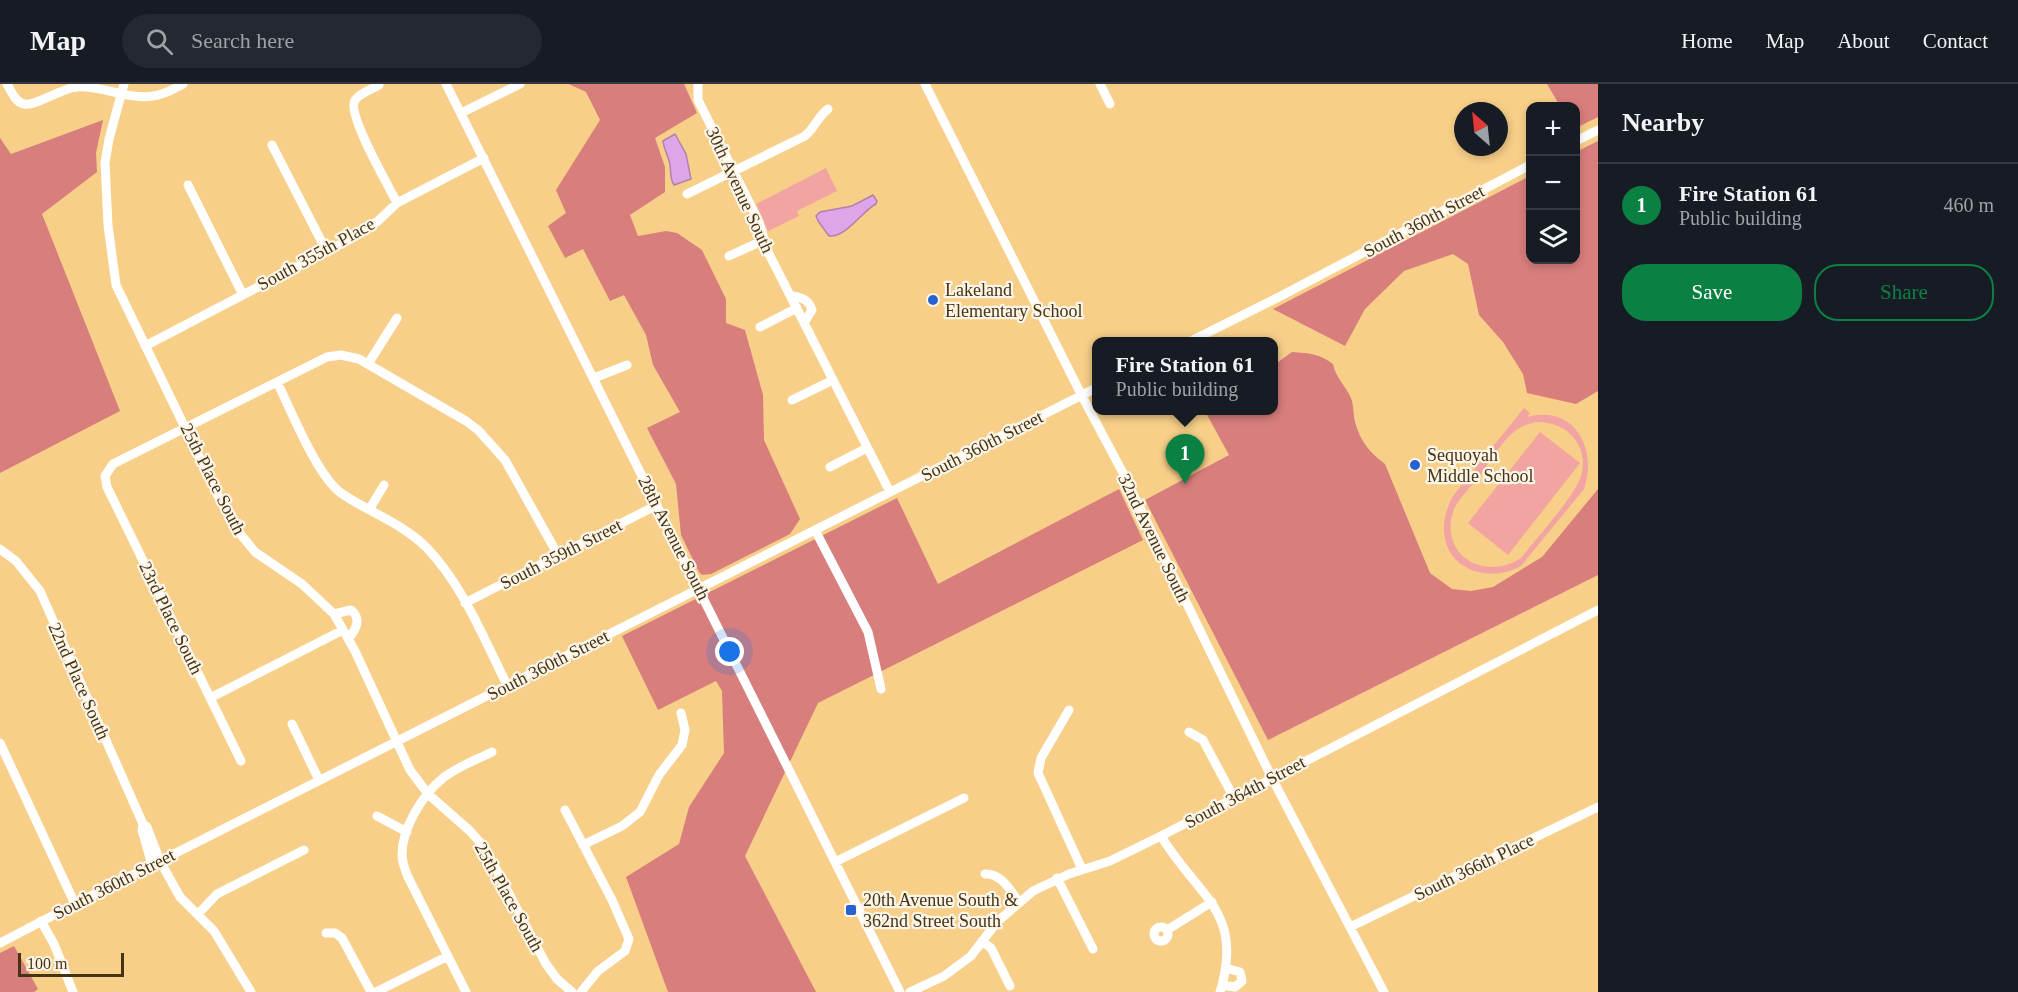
<!DOCTYPE html>
<html lang="en">
<head>
<meta charset="utf-8">
<style>
	body { margin:0; font-family:"Times New Roman",serif; background:#242831; color:#f1f3f6 }
	.controls { position:absolute; right:18px; top:18px; display:grid; overflow:hidden; border-radius:12px; box-shadow:0 3px 9px #0003 }
	.controls button { width:54px; height:54px; display:grid; place-items:center; padding:0; border:0; border-bottom:2px solid #363941; background:#171b24; color:#f1f3f6; font:30px sans-serif }
	.compass { position:absolute; left:1454px; top:18px; width:54px; height:54px; border-radius:50%; background:#171b24; box-shadow:0 3px 9px #0003; rotate:333deg }
	.scale { position:absolute; left:18px; bottom:15px; width:106px; box-sizing:border-box; padding-left:6px; border:3px solid #443416; border-top:0; font-size:16px; line-height:21px; white-space:nowrap; color:#443416; -webkit-text-stroke:4px #fdf5e7; paint-order:stroke }
	.you { position:absolute; left:730px; top:568px; width:21px; height:21px; margin:-15px; border:4px solid #fff; border-radius:50%; background:#1a73e8; box-shadow:0 0 0 9px #1a73e833 }
	.badge { display:grid; place-items:center; width:39px; height:39px; border-radius:50%; background:#0b8043; color:#fff; font-size:20px; font-weight:700 }
	.pin { position:absolute; translate:-50% -50px; filter:drop-shadow(0 2px 3px #0008) }
	.pin::after { content:''; position:absolute; top:32px; width:21px; height:18px; background:inherit; clip-path:polygon(0 0,100% 0,50% 100%) }
	.popup { position:absolute; left:1092px; top:253px; width:186px; height:78px; box-sizing:border-box; display:grid; place-content:center; border-radius:12px; background:#171b24; filter:drop-shadow(0 2px 4px #0005); font-size:20px; white-space:nowrap; color:#9ea1a6 }
	.popup b { font-size:22px; color:#f1f3f6 }
	.popup::after { content:''; position:absolute; left:50%; top:100%; margin-left:-12px; border:12px solid transparent; border-top-color:#171b24 }
	.list { margin:0; padding:0; list-style:none }
	h2 { display:flex; justify-content:space-between; align-items:center; height:78px; margin:0; padding:0 24px; font-size:26px }
	h2 small { font-size:20px; font-weight:400; color:#9ea1a6 }
	.list li { display:grid; grid-template-columns:39px 1fr auto; gap:18px; align-items:center; box-sizing:border-box; height:84px; padding:0 24px; border-top:2px solid #363941 }
	.list b { display:block; font-size:22px; white-space:nowrap }
	.list p { margin:0; font-size:20px; white-space:nowrap; color:#9ea1a6 }
	.list em { font-size:20px; font-style:normal; color:#9ea1a6 }
	.actions { display:flex; gap:12px; padding:18px 24px }
	.actions a { flex:1; padding:14px 0; border:2px solid #0b8043; border-radius:24px; text-align:center; font-size:21px; color:#0b8043 }
	.actions .main { background:#0b8043; color:#fff }
	.icon { flex:none; width:33px; height:33px; fill:none; stroke:currentColor; stroke-width:2; stroke-linecap:round; stroke-linejoin:round }
	.map { position:relative; flex:none; width:1598px; height:908px; overflow:hidden }
	header { display:flex; align-items:center; gap:36px; box-sizing:border-box; height:84px; padding:0 30px; background:#171b24; border-bottom:2px solid #363941 }
	header strong { font-size:28px }
	nav { display:flex; gap:33px; margin-inline-start:auto; font-size:21px }
	.search { width:420px; height:54px; background:#242831; display:flex; align-items:center; gap:15px; box-sizing:border-box; padding:0 21px; border-radius:33px; color:#9ea1a6; font-size:22px }
	main { display:flex }
	aside { flex:1; background:#171b24 }
	.map>svg:first-child { display:block }
	.green { fill:#f1a4a2; fill-rule:evenodd }
	.forest { fill:#d87e7d }
	.water { fill:#dea5e8; stroke:#b083a9; stroke-width:1.5 }
	.lines { fill:none; stroke-linecap:round; stroke-linejoin:round }
	.minor { stroke:#fff; stroke-width:9 }
	.poi-dot { fill:#2763d0; stroke:#fdf5e7; stroke-width:2 }
	.labels { text-anchor:middle; dominant-baseline:central; stroke-width:4.5; stroke-linejoin:round; paint-order:stroke }
	.street-label { font-size:18px; fill:#443416; stroke:#fdf5e7 }
	.poi-label { font-size:18px; fill:#443416; stroke:#fdf5e7; text-anchor:start }
</style>
</head>
<body>
<header>
<strong>Map</strong>
<div class="search"><svg class="icon" aria-label="search" viewBox="0 0 24 24"><circle cx="10" cy="10" r="6"/><path d="M15 15l6 6"/></svg>Search here</div>
<nav><a>Home</a><a>Map</a><a>About</a><a>Contact</a></nav>
</header>
<main>
<div class="map">
<svg width="1598" height="908" viewBox="0 0 1598 908">
	<rect width="100%" height="100%" fill="#f7cf88"/>
	<!-- green -->
	<path class="green" d="M826 84 837 107 797 127 799 132 768 147 756 120Z
		M1524 324 1530 329 1527 333C1574 320 1598 364 1584 405L1521 482C1494 498 1451 489 1445 454 1442 438 1446 426 1453 412ZM1536 338C1552 338 1567 343 1576 357 1583 367 1585 380 1581 392 1575 412 1535 456 1521 474 1490 495 1446 477 1451 437 1452 432 1453 427 1455 423 1461 413 1470 403 1478 394 1489 379 1500 359 1515 347 1521 342 1528 340 1536 338Z
		M1540 348 1580 379 1508 471 1468 439Z"/>
	<!-- forest -->
	<path class="forest" d="M569 0H684L697 29 655 54 665 83V108L630 131 638 152 666 147 677 149 702 166 726 215V239L745 246 763 311 764 356 800 435 790 450 711 490 702 491 699 488 681 451 676 400 647 344 680 328 653 281 646 251 624 211 610 217 583 165 565 174 548 142 566 129 556 106 600 36 586 8Z
		M1547 0H1598V33L1576 44V22H1560Z
		M103 36 96 69 97 88 42 130 120 327 0 389V54L11 70Z
		M1598 57V307L1576 320 1527 309 1523 290 1503 258 1479 231 1468 180 1453 170 1404 187 1365 225 1345 262 1273 225 1530 92V176H1576V68Z
		M1292 268C1309 269 1320 270 1333 280 1335 293 1346 302 1351 314 1354 322 1353 330 1355 338 1360 357 1370 369 1385 380L1430 489 1452 505 1471 507 1493 503 1542 473 1598 405V491L1268 656 1145 416 1229 371 1205 327 1274 326V281Z
		M1119 405 1143 456 818 619 745 772 816 908H668L626 793 679 760 689 723 724 669 722 607 716 597 658 626 622 552 897 414 938 500Z
		M14 862 38 905 34 908H0V869Z"/>
	<!-- water -->
	<path class="water" d="M675 50 686 70 691 95 674 101C670 95 671 89 670 81 669 73 664 66 663 57Z
		M873 111 877 117 876 120C862 127 846 154 829 152L818 137 816 132 820 128 852 122Z"/>
	<g class="lines">
		<!-- minor -->
		<path class="minor" d="M7 0C11 7 15 18 24 20 34 23 60 5 76 3 102 1 128 16 153 12 164 11 174 5 183 0
			M124 0 109 55 105 79 108 141 116 201 221 418 237 446 255 468 302 500 334 530 355 567 410 686 428 710 470 747 485 764 546 880 557 895 572 908
			M446 0 900 908
			M698 0V16L759 138 768 168 890 408
			M925 0 1082 312 1123 389 1272 694 1384 908
			M1100 0 1110 20
			M379 1C372 5 360 9 355 16 346 30 389 102 397 119
			M461 29 520 0
			M1576 57 1598 46
			M272 61 327 168
			M188 101 243 211
			M687 110 805 52C815 44 818 32 828 25
			M729 172 764 156
			M790 211C801 214 808 214 812 226L804 239
			M760 243 797 224
			M1189 258 1277 214 1530 81
			M145 262 356 152 378 137 397 119 484 74
			M368 280 397 234
			M594 294 627 281
			M277 298C291 326 317 392 341 409 368 428 402 439 426 463 463 501 484 555 507 601
			M792 316 833 296
			M830 383 867 364
			M369 426 384 401
			M815 446 868 548 881 605
			M0 465 16 477 40 507 143 740 147 743 160 777 180 813 214 847 251 908
			M465 519 657 421
			M334 530 351 526C362 535 356 545 349 554
			M210 614 343 546
			M1069 626 1041 674 1038 689 1082 785
			M292 640 319 696
			M1189 648 1203 656 1234 714
			M0 659 75 820
			M241 677 107 403 105 392 113 380 327 273 341 271 359 275 466 337 478 346 505 376 558 471
			M565 726 612 816 629 855 625 867 598 887 581 908
			M377 732 407 748
			M143 740 142 746 152 781
			M1161 752C1197 812 1245 827 1220 908
			M583 761 622 742 640 728 659 691 682 661 685 646 681 629
			M835 778 964 714
			M985 790C1001 789 1010 806 1019 818
			M1057 794 1093 865
			M198 830 217 810 304 766
			M41 837 54 860 73 908
			M1154 850a7 7 0 1 1 14 0a7 7 0 1 1-14 0Z
			M1350 843 1598 723
			M1167 846 1212 818
			M326 849H335L342 854 371 908
			M982 857 991 864 1010 902
			M0 859 75 820 1096 304
			M1222 901 1235 903 1242 897 1240 888 1226 884
			M376 908 448 872
			M466 908 408 793C405 786 402 778 402 770 402 744 423 710 443 694 457 683 476 676 492 668
			M910 908 944 892 971 872 997 838 1033 807 1069 790 1110 777 1161 752 1598 526"/>
	</g>
	<!-- markers -->
	<g class="poi-dot">
		<circle cx="933" cy="216" r="6"/>
		<circle cx="1415" cy="381" r="6"/>
		<rect x="845" y="820" width="12" height="12" rx="3"/>
	</g>
	<g class="labels">
		<!-- street labels -->
		<g class="street-label">
			<text transform="translate(740 106) rotate(65)">30th Avenue South</text>
			<text transform="translate(1424 137) rotate(-28)">South 360th Street</text>
			<text transform="translate(316 170) rotate(-29)">South 355th Place</text>
			<text transform="translate(982 362) rotate(-27)">South 360th Street</text>
			<text transform="translate(213 395) rotate(63)">25th Place South</text>
			<text transform="translate(674 454) rotate(63)">28th Avenue South</text>
			<text transform="translate(1154 454) rotate(64)">32nd Avenue South</text>
			<text transform="translate(561 470) rotate(-27)">South 359th Street</text>
			<text transform="translate(171 534) rotate(64)">23rd Place South</text>
			<text transform="translate(548 581) rotate(-27)">South 360th Street</text>
			<text transform="translate(79 597) rotate(66)">22nd Place South</text>
			<text transform="translate(1245 708) rotate(-28)">South 364th Street</text>
			<text transform="translate(1474 783) rotate(-26)">South 366th Place</text>
			<text transform="translate(114 800) rotate(-27)">South 360th Street</text>
			<text transform="translate(509 813) rotate(61)">25th Place South</text>
		</g>
		<!-- poi labels -->
		<g class="poi-label">
			<text x="945" y="206">Lakeland<tspan x="945" dy="21">Elementary School</tspan></text>
			<text x="1427" y="371">Sequoyah<tspan x="1427" dy="21">Middle School</tspan></text>
			<text x="863" y="816">20th Avenue South &amp;<tspan x="863" dy="21">362nd Street South</tspan></text>
		</g>
	</g>
</svg>
<div class="controls">
<button>+</button>
<button>−</button>
<button><svg class="icon" aria-label="layers" viewBox="0 0 24 24"><path d="M12 4l9 5-9 5-9-5zM3 14l9 5 9-5"/></svg></button>
</div>
<svg class="compass" viewBox="-18 -18 36 36"><path d="M0-13l5 13h-10z" fill="#e53935"/><path d="M0 13l5-13h-10z" fill="#9ea1a6"/></svg>
<div class="scale">100 m</div>
<div class="you"></div>
<div class="pin badge" style="left:1185px;top:400px">1</div>
<div class="popup"><b>Fire Station 61</b>Public building</div>
</div>
<aside>
<h2>Nearby<small></small></h2>
<ul class="list">
<li><span class="badge">1</span><div><b>Fire Station 61</b><p>Public building</p></div><em>460 m</em></li>
</ul>
<div class="actions"><a class="main">Save</a><a>Share</a></div>
</aside>
</main>
</body>
</html>
